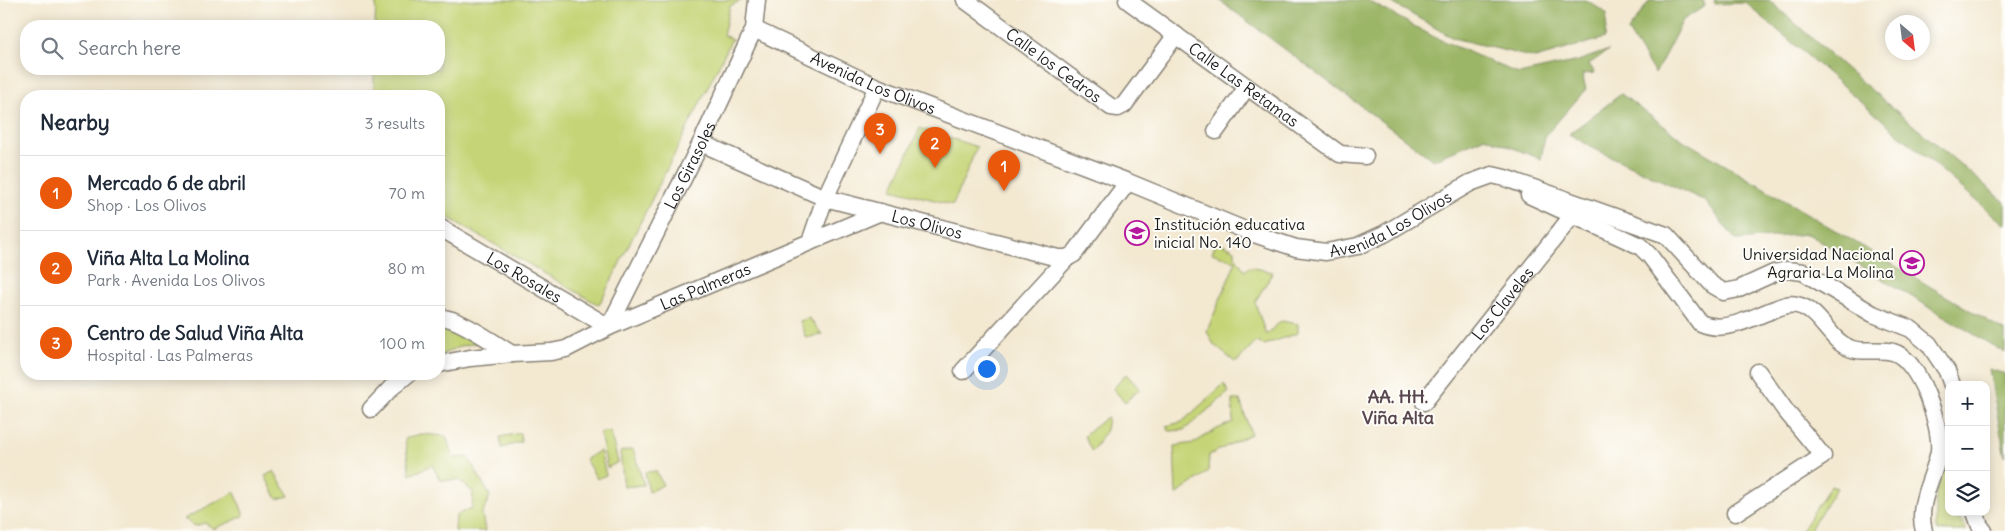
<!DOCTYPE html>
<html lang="en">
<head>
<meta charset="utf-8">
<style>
	body { margin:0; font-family:Delius,sans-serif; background:#f6f6f7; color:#1f2937 }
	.controls { position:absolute; right:15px; bottom:15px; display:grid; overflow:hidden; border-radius:10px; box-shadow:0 2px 12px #0003 }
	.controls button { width:45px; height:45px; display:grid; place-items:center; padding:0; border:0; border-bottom:1px solid #e0e1e3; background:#fff; color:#1f2937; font:25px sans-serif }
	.compass { position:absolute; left:1885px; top:15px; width:45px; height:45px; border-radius:50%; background:#fff; box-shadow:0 2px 12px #0003; rotate:152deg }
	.you { position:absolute; left:986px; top:368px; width:18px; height:18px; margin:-12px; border:4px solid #fff; border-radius:50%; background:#1a73e8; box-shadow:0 0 0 8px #1a73e833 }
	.badge { display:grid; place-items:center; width:32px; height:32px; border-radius:50%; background:#ea580c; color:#fff; font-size:16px; font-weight:700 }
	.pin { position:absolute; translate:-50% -41px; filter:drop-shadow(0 1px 2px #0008) }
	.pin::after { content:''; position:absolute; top:26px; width:18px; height:15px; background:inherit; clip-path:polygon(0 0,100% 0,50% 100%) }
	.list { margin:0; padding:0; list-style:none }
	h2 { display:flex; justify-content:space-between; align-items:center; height:65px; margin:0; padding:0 20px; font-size:21px }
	h2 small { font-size:16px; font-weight:400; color:#747a83 }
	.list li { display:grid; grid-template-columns:32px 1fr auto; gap:15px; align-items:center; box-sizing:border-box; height:75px; padding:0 20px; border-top:1px solid #e0e1e3 }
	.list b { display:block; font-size:19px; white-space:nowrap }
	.list p { margin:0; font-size:16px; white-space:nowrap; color:#747a83 }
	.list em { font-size:16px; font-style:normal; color:#747a83 }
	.icon { flex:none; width:28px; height:28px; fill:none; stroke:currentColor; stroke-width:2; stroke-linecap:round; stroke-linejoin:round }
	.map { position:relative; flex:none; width:2005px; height:531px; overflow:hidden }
	.search { position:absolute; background:#fff; box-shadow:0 2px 12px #0003; left:20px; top:20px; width:425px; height:55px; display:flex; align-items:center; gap:12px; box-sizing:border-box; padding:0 18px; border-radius:20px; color:#747a83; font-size:19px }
	.panel { position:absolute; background:#fff; box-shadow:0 2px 12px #0003; left:20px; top:90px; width:425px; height:290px; border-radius:20px }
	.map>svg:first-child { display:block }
	.green { fill:#c5d476; stroke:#707849 }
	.forest { fill:#9cb667; stroke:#5c6942 }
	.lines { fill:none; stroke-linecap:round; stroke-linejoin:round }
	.minor-casing { stroke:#888276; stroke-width:19 }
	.minor { stroke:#fff; stroke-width:16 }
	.labels { text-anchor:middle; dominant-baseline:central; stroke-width:4; stroke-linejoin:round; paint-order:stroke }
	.street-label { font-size:16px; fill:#1c1c1c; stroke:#fdfcf7 }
	.poi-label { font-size:16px; fill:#1c1c1c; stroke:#fdfcf7; text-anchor:start }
	.neighbourhood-label { font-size:18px; font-weight:bold; fill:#58464f; stroke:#fdfcf7 }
</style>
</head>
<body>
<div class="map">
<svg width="2005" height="531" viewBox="0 0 2005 531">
	<rect width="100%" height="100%" fill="#fdfcf7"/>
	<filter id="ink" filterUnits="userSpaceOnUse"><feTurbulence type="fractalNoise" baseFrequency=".02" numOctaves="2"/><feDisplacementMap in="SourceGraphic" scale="10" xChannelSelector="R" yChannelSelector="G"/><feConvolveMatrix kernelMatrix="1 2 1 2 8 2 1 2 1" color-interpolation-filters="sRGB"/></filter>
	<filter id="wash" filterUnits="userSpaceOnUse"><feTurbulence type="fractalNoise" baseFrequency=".0096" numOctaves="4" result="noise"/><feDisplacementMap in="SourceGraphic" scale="20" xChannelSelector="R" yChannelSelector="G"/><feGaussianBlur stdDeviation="1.12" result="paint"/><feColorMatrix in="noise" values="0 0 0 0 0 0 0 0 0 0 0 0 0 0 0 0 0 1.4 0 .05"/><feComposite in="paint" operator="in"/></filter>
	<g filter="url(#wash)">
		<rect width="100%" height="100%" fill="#f3e8d0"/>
		<!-- green -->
		<path class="green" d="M376 0H742L730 6 723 35 732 39 599 305 442 214 439 210V96H374V69H439V26H375Z
			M920 128 977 147 953 205 892 189Z
			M1217 241 1235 250V256L1245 271 1249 267 1273 272 1255 302 1266 335 1281 321 1298 324V333L1264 345 1255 342 1236 363 1214 345 1207 331 1236 261 1212 253Z
			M809 318 822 334 806 338 799 321Z
			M450 323 473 338 477 343 461 346 439 356V326Z
			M1126 374 1140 389 1125 402 1113 389Z
			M1224 384 1229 392 1184 430 1169 431 1166 426 1182 422Z
			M1232 400H1240L1251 434 1209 455 1208 472 1176 495 1174 446 1194 443 1217 429 1233 422Z
			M1108 418 1106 430 1092 452 1084 436 1104 419Z
			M610 431 618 462 607 468 600 433Z
			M520 433 521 442 502 448 500 437Z
			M420 434 446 436 453 458 468 457 490 496 482 514 485 531H455L456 515 472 508 473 492 459 480H440L432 465 410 475 405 439Z
			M633 449 644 485 624 487 620 452Z
			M600 451 606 475 597 479 585 459Z
			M1944 459 1949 460V512H1956L1966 531H1938L1936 528V493Z
			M274 471 289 496 277 499 265 476Z
			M656 471 663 485 649 492 645 472Z
			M1831 485 1837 487 1809 531H1801Z
			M235 492 244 516 214 529 205 523 195 526 184 519Z"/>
		<!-- forest -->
		<path class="forest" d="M1219 0H1367L1434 37 1519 74 1578 61 1609 50 1589 64 1595 73 1582 74 1586 89 1545 136 1541 159 1485 137 1433 160Z
			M1387 0H1587L1607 14 1605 38 1535 58 1453 38Z
			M1650 0H1703L1705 6 1683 20 1655 74 1628 31Z
			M1714 0H1769L1851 73 2005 202V225L1746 3 1715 4Z
			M1621 94 1683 140 2005 331V353L1808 234 1736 240 1705 201 1597 150 1569 134Z
			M1989 369 2005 374V457Z"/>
	</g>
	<g filter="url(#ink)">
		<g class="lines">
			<defs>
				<g id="minor">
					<path id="s1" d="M965 0 1111 107 1118 108 1124 105 1176 35"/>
					<path id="s2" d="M1127 0 1340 154 1365 156"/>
					<path id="s3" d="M754 29 877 87 1128 182 1257 235 1296 248 1326 252 1358 246 1384 234 1470 183 1492 175 1505 178 1666 235 1712 285 1724 292 1739 289 1774 273 1787 270 1803 272 1873 314 1911 329 1929 344 1947 371 1952 385"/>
					<path d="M1216 131 1247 87"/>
					<path id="s4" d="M701 143 825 198 1058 258H1067L1074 254 1128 182"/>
					<path d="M1529 195 1640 246 1650 256 1700 323C1725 334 1750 318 1775 309 1782 306 1789 303 1797 305 1821 310 1829 342 1852 349 1865 353 1880 348 1893 352 1919 359 1942 426 1939 451 1934 479 1916 502 1924 531"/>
					<path id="s5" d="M439 227 609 327 701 143 754 29 757 0"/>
					<path d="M810 242 881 212"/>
					<path d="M439 318C453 314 497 345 512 354"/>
					<path id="s6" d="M439 364 470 358 512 354 551 352 566 349 609 327 810 242 825 198 877 87"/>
					<path d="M963 371 1067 258"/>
					<path id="s7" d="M1424 402 1572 216 1576 207"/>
					<path d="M371 409 391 388 408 374"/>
					<path d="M1975 512 1980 526 1984 531"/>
					<path d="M1735 513 1823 456 1785 410 1758 372"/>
				</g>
			</defs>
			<!-- minor casing -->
			<use href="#minor" class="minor-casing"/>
			<!-- minor -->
			<use href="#minor" class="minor"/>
		</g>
	</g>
	<!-- icons -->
	<defs>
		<symbol id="school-ring" viewBox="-11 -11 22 22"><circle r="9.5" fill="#fdfcf7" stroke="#b5179e" stroke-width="1.5"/><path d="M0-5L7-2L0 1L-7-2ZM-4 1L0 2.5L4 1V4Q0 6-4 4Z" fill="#b5179e"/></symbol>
		<symbol id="university-ring" viewBox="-11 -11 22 22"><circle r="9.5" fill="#fdfcf7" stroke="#b5179e" stroke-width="1.5"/><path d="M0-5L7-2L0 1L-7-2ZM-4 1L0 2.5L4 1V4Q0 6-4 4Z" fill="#b5179e"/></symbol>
	</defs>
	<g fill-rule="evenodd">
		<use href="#school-ring" x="1123" y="219" width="28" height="28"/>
		<use href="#university-ring" x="1898" y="249" width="28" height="28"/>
	</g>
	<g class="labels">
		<!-- street labels -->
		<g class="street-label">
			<text stroke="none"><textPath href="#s1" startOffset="110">Calle los Cedros</textPath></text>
			<text stroke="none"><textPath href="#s3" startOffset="131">Avenida Los Olivos</textPath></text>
			<text stroke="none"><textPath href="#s2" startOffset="144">Calle Las Retamas</textPath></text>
			<text stroke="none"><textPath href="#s5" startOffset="378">Los Girasoles</textPath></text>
			<text stroke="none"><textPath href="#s3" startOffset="686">Avenida Los Olivos</textPath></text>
			<text stroke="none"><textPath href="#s4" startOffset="241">Los Olivos</textPath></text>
			<text stroke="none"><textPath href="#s5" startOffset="99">Los Rosales</textPath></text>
			<text stroke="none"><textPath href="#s6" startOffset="281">Las Palmeras</textPath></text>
			<text stroke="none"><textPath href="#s7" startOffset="126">Los Claveles</textPath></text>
		</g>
		<!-- poi labels -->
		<g class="poi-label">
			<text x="1154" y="224">Institución educativa<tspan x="1154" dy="18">inicial No. 140</tspan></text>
			<text x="1894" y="254" text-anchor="end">Universidad Nacional<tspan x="1894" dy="18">Agraria La Molina</tspan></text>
		</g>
		<!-- neighbourhood labels -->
		<g class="neighbourhood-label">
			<text x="1398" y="396">AA. HH.<tspan x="1398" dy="21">Viña Alta</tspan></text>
		</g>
	</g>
</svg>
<div class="controls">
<button>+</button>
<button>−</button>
<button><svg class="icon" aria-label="layers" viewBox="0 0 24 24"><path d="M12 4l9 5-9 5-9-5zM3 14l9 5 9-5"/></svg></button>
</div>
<svg class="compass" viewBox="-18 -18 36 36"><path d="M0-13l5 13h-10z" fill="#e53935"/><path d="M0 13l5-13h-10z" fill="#747a83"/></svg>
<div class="you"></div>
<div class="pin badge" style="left:1004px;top:191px">1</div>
<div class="pin badge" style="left:935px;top:168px">2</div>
<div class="pin badge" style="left:880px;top:154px">3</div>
<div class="search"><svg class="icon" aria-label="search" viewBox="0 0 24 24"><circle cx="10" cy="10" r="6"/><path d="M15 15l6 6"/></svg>Search here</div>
<section class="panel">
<h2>Nearby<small>3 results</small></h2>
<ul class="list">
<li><span class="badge">1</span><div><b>Mercado 6 de abril</b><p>Shop · Los Olivos</p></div><em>70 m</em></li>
<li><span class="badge">2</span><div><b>Viña Alta La Molina</b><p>Park · Avenida Los Olivos</p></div><em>80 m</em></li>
<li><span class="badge">3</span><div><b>Centro de Salud Viña Alta</b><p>Hospital · Las Palmeras</p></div><em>100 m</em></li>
</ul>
</section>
</div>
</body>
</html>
